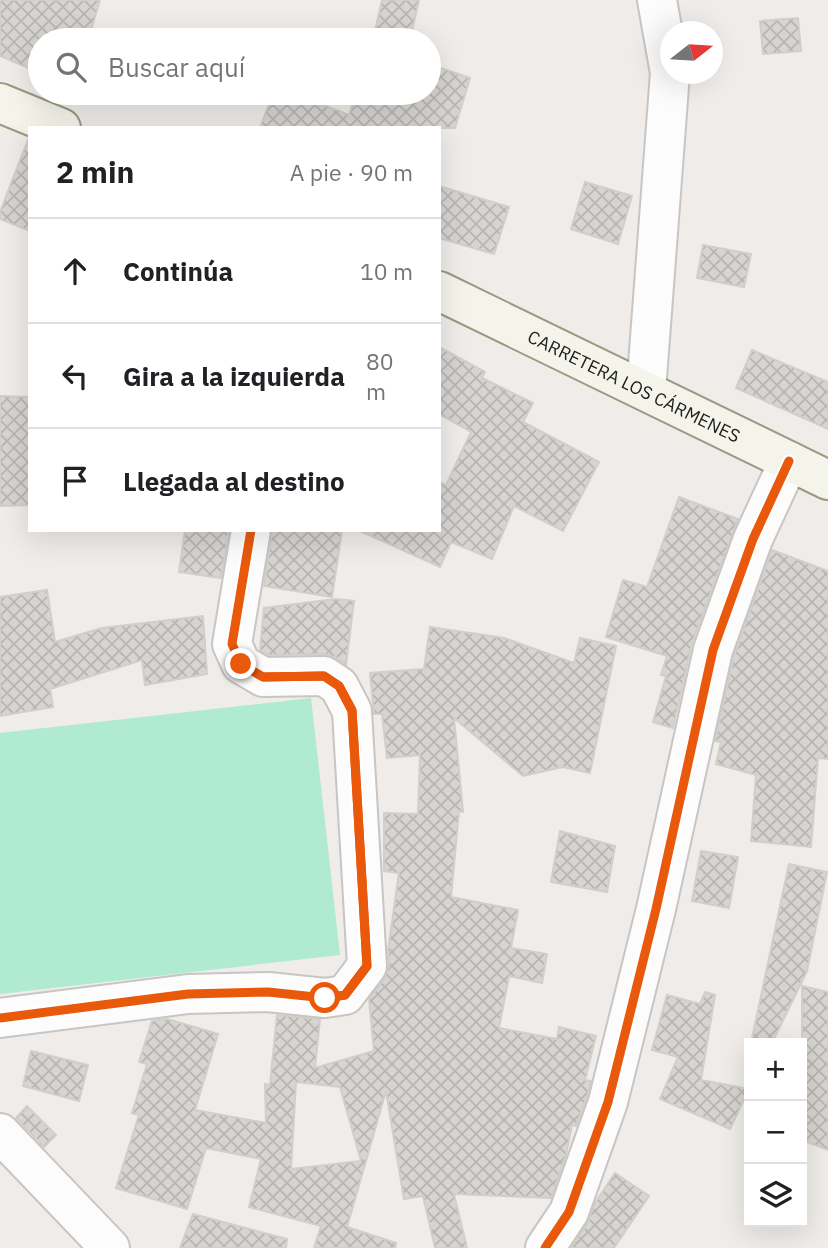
<!DOCTYPE html>
<html lang="es">
<head>
<meta charset="utf-8">
<style>
	body { margin:0; font-family:"IBM Plex Sans",sans-serif; background:#f2f2f2; color:#202124 }
	.controls { position:absolute; right:21px; bottom:21px; display:grid; overflow:hidden; border-radius:0px; box-shadow:0 7px 28px #0002 }
	.controls button { width:63px; height:63px; display:grid; place-items:center; padding:0; border:0; border-bottom:2px solid #e0e0e0; background:#fff; color:#202124; font:35px sans-serif }
	.compass { position:absolute; left:660px; top:21px; width:63px; height:63px; border-radius:50%; background:#fff; box-shadow:0 7px 28px #0002; rotate:73deg }
	.stop { position:absolute; width:21px; height:21px; margin:-16px; border:5px solid #ea580c; border-radius:50%; background:#fff }
	.stop.end { background:#ea580c; border-color:#fff; box-shadow:0 2px 7px #0008 }
	.list { margin:0; padding:0; list-style:none }
	h2 { display:flex; justify-content:space-between; align-items:center; height:91px; margin:0; padding:0 28px; font-size:30px }
	h2 small { font-size:23px; font-weight:400; color:#757577 }
	.list li { display:grid; grid-template-columns:46px 1fr auto; gap:21px; align-items:center; box-sizing:border-box; height:105px; padding:0 28px; border-top:2px solid #e0e0e0 }
	.list b { display:block; font-size:26px; white-space:nowrap }
	.list em { font-size:23px; font-style:normal; color:#757577 }
	.icon { flex:none; width:38px; height:38px; fill:none; stroke:currentColor; stroke-width:2; stroke-linecap:round; stroke-linejoin:round }
	.map { position:relative; flex:none; width:828px; height:1248px; overflow:hidden }
	.search { position:absolute; background:#fff; box-shadow:0 7px 28px #0002; left:28px; top:28px; width:413px; height:77px; display:flex; align-items:center; gap:18px; box-sizing:border-box; padding:0 24px; border-radius:38px; color:#757577; font-size:26px }
	.panel { position:absolute; background:#fff; box-shadow:0 7px 28px #0002; left:28px; top:126px; width:413px; height:406px; border-radius:0px }
	.map>svg:first-child { display:block }
	.pitch { fill:#b0ead0 }
	.building { fill:url(#building-cross-hatch); stroke:#d2ceca; stroke-width:2; fill-rule:evenodd }
	.lines { fill:none; stroke-linecap:round; stroke-linejoin:round }
	.street-casing { stroke:#c7c6c5; stroke-width:42 }
	.secondary-casing { stroke:#999a7f; stroke-width:42 }
	.street { stroke:#fdfcfc; stroke-width:38 }
	.secondary { stroke:#f5f4eb; stroke-width:38 }
	.cycleway-casing { stroke:#fff; stroke-width:13 }
	.cycleway { stroke:#e8590c; stroke-width:9 }
	.route { stroke:#ea580c; stroke-width:9 }
	.labels { text-anchor:middle; dominant-baseline:central; stroke-width:5; stroke-linejoin:round; paint-order:stroke }
	.street-label { font-size:18px; fill:#202020; stroke:#fff }
</style>
</head>
<body>
<div class="map">
<svg width="828" height="1248" viewBox="0 0 828 1248">
	<defs>
		<pattern id="building-cross-hatch" width="8" height="8" patternUnits="userSpaceOnUse" patternTransform="scale(1.75)"><rect width="8" height="8" fill="#d7d4d1"/><path d="M0 0l8 8M0 8l8-8" fill="none" stroke="#b8b6b3"/></pattern>
	</defs>
	<rect width="100%" height="100%" fill="#efece9"/>
	<!-- pitch -->
	<path class="pitch" d="M311 698 340 955 0 994V733Z"/>
	<!-- building -->
	<path class="building" d="M0 0H100L88 40H40V73L0 56Z
		M382 0H419L410 40H373Z
		M798 18 801 51 763 54 760 21Z
		M429 64 470 78 455 128H260L273 93H292L349 115 356 93H429Z
		M28 140 30 141V231L0 219V212Z
		M585 182 632 196 618 244 571 229Z
		M439 186 509 207 494 254 439 238Z
		M703 245 751 254 744 287 697 278Z
		M439 347 485 372 482 378 533 403 523 422 599 462 563 531 514 506 492 559 451 542 440 567 358 530H439V482L446 485 471 432 439 414Z
		M752 350 828 382V429L736 388Z
		M0 396 30 397V505L0 506Z
		M679 497 738 519 692 643 673 728 653 722 666 676 661 675 667 656 606 637 623 580 647 587Z
		M185 530H229L221 578 179 572Z
		M272 530H342L332 597 264 586Z
		M772 550 828 571V759L818 758 811 847 751 841 756 775 716 764 721 742 715 741 734 656Z
		M47 590 55 642 102 628 203 616 207 674 145 685 142 660 50 689 53 707 0 716V597Z
		M336 599 354 601 346 665 335 657 324 654 269 655 260 650 264 608Z
		M430 627 504 638 574 663 580 638 616 646 590 773 563 767 523 776 454 718 463 812 459 811 451 897 518 910 511 948 547 954 542 983 509 976 499 1028 557 1039 559 1027 596 1036 585 1080 591 1081 587 1096 576 1126 572 1125 566 1155 551 1198 454 1194 467 1248H435L423 1196 404 1199 386 1091 347 1227 396 1243 395 1248H314L321 1226 249 1207 261 1159 206 1148 187 1209 116 1188 139 1115 132 1113 147 1064 139 1062 152 1021 167 1019 218 1034 195 1110 266 1123 265 1084 270 1085 277 1015 320 1019 315 1068 374 1051 369 999 384 979 389 966 388 950 399 873 384 871V813L418 814 420 755 387 758 382 714H374L370 673 424 669ZM296 1082 340 1087 361 1161 291 1169Z
		M560 831 615 846 607 892 551 882Z
		M701 851 738 857 729 908 692 901Z
		M789 864 827 872 807 971 772 1043H751Z
		M802 986 828 992V1150L802 1140Z
		M705 992 715 995 701 1080 749 1089 730 1129 660 1099 678 1057 652 1050 667 995 700 1004Z
		M31 1051 88 1065 79 1101 23 1086Z
		M27 1106 56 1135 44 1147 16 1118Z
		M615 1173 649 1196 614 1248H571L587 1224 595 1203Z
		M193 1214 287 1239 286 1248H180Z"/>
	<g class="lines">
		<defs>
			<path id="street" d="M646 391 670 73 657 0
				M0 1018 188 994 268 992 325 998 345 995 367 966 352 711 339 686 324 676 263 677 241 664 232 644 251 530
				M0 1133 110 1248
				M545 1248 569 1212 608 1102 656 909 713 650 753 539 789 461"/>
			<g id="secondary">
				<path d="M0 103 61 128"/>
				<path id="s1" d="M439 291 828 480"/>
			</g>
		</defs>
		<!-- street casing -->
		<use href="#street" class="street-casing"/>
		<!-- secondary casing -->
		<use href="#secondary" class="secondary-casing"/>
		<!-- street -->
		<use href="#street" class="street"/>
		<!-- secondary -->
		<use href="#secondary" class="secondary"/>
		<defs>
			<path id="cycleway" d="M0 1018 188 994 268 992 325 998 345 995 367 966 352 711 339 686 324 676 263 677 241 664 232 644 251 530
				M545 1248 569 1212 608 1102 656 909 713 650 753 539 789 461"/>
		</defs>
		<!-- cycleway casing -->
		<use href="#cycleway" class="cycleway-casing"/>
		<!-- cycleway -->
		<use href="#cycleway" class="cycleway"/>
	</g>
	<g class="lines">
		<!-- route -->
		<path class="route" d="M241 664 263 677 324 676 339 686 352 710 367 966 345 995 325 998"/>
	</g>
	<g class="labels">
		<!-- street labels -->
		<g class="street-label">
			<text stroke="none"><textPath href="#s1" startOffset="217">CARRETERA LOS CÁRMENES</textPath></text>
		</g>
	</g>
</svg>
<div class="controls">
<button>+</button>
<button>−</button>
<button><svg class="icon" aria-label="layers" viewBox="0 0 24 24"><path d="M12 4l9 5-9 5-9-5zM3 14l9 5 9-5"/></svg></button>
</div>
<svg class="compass" viewBox="-18 -18 36 36"><path d="M0-13l5 13h-10z" fill="#e53935"/><path d="M0 13l5-13h-10z" fill="#757577"/></svg>
<div class="stop" style="left:325px;top:998px"></div>
<div class="stop end" style="left:241px;top:664px"></div>
<div class="search"><svg class="icon" aria-label="search" viewBox="0 0 24 24"><circle cx="10" cy="10" r="6"/><path d="M15 15l6 6"/></svg>Buscar aquí</div>
<section class="panel">
<h2>2 min<small>A pie · 90 m</small></h2>
<ul class="list">
<li><svg class="icon" aria-label="ahead" viewBox="0 0 24 24"><path d="M12 20V5M6 11l6-6 6 6"/></svg><div><b>Continúa</b></div><em>10 m</em></li>
<li><svg class="icon" aria-label="left" viewBox="0 0 24 24"><path d="M17 20v-9H6M10 6l-5 5 5 5"/></svg><div><b>Gira a la izquierda</b></div><em>80 m</em></li>
<li><svg class="icon" aria-label="arrive" viewBox="0 0 24 24"><path d="M6 21V4h12l-3 4 3 4H6"/></svg><div><b>Llegada al destino</b></div></li>
</ul>
</section>
</div>
</body>
</html>
